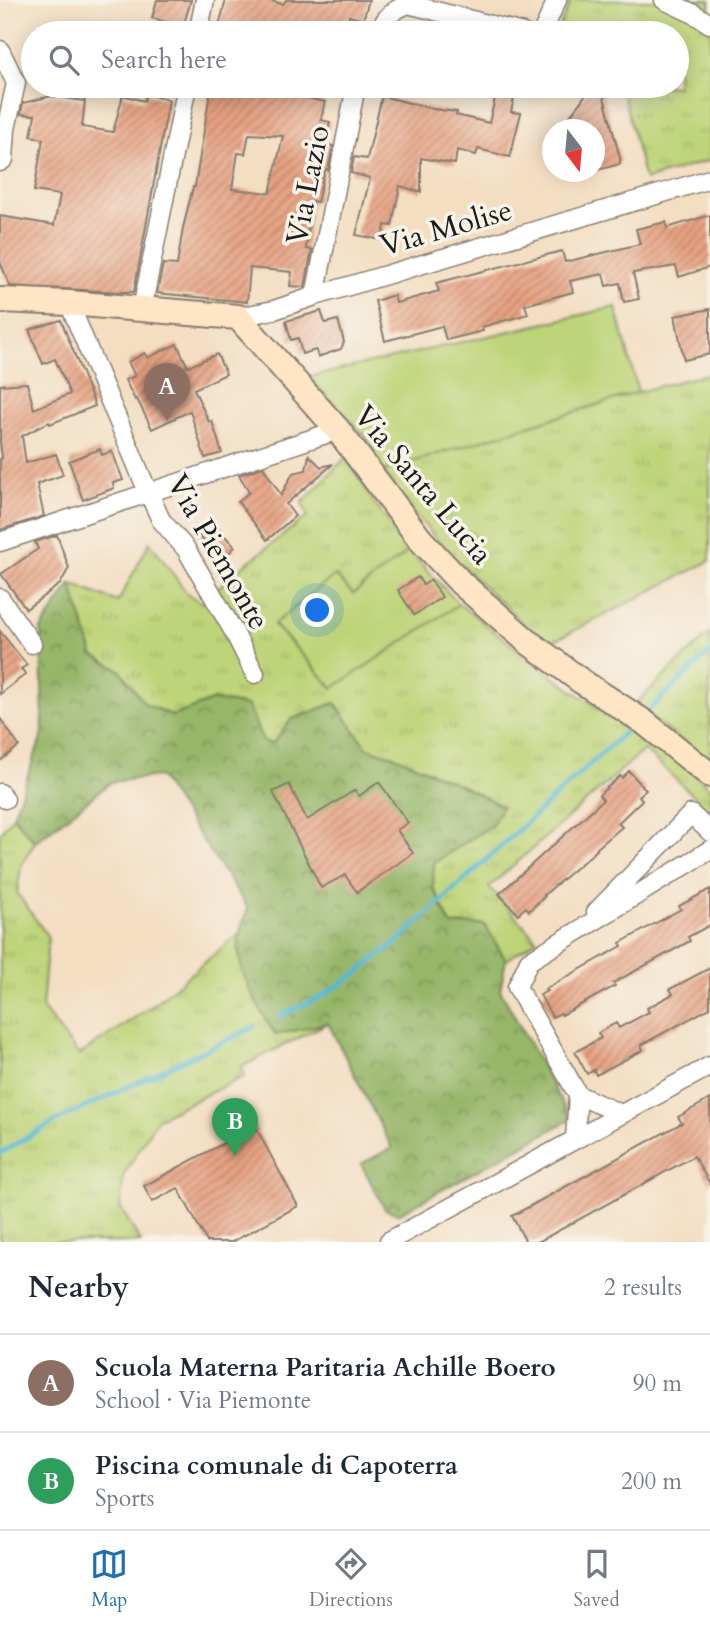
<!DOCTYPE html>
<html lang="en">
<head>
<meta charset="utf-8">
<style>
	body { margin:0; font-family:Cardo,serif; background:#f2f2f3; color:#1f2937 }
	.compass { position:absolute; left:542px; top:119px; width:63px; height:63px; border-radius:50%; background:#fff; box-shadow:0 4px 18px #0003; rotate:164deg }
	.you { position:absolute; left:318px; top:611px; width:24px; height:24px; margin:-18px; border:5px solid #fff; border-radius:50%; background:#1a73e8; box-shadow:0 0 0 10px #1a73e833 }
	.badge { display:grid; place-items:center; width:46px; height:46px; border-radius:50%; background:#1f6fb2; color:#fff; font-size:23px; font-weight:700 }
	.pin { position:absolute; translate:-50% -58px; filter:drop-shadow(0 2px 4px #0008) }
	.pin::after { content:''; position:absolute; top:37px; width:24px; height:21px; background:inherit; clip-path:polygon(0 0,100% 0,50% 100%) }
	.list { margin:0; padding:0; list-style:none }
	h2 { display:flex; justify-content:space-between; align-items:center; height:91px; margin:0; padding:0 28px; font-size:30px }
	h2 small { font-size:23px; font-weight:400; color:#747a83 }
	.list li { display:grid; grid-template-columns:46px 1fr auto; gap:21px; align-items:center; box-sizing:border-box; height:98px; padding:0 28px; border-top:2px solid #e0e1e3 }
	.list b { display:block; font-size:26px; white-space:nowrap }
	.list p { margin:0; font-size:23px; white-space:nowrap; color:#747a83 }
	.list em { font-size:23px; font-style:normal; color:#747a83 }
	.icon { flex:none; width:38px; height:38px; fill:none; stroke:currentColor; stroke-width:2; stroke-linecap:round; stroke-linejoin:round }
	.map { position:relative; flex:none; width:710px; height:1242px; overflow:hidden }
	.search { position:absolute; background:#fff; box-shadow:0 4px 18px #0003; left:21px; right:21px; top:21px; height:77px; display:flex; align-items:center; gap:18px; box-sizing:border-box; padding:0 24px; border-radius:38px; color:#747a83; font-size:26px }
	.sheet { height:287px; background:#fff }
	nav { display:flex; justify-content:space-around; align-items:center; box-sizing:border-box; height:98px; border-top:2px solid #e0e1e3; background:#fff; font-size:19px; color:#747a83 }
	nav a { display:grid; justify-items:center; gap:4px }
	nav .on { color:#1f6fb2 }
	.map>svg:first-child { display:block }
	.grass { fill:url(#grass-tufts); stroke:#6d784a; stroke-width:2 }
	.forest { fill:url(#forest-crowns); stroke:#596942; stroke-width:2 }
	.garden { fill:#bed478; stroke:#6d784a; stroke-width:2 }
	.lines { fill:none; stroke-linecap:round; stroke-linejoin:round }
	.stream { stroke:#54b9d2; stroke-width:5 }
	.building { fill:url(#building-hatch); fill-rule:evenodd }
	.street-casing { stroke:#887d6f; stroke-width:21 }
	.secondary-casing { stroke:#887d6f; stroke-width:28 }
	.street { stroke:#fff; stroke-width:18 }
	.secondary { stroke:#fde5c5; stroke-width:24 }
	.labels { text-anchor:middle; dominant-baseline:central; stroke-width:7; stroke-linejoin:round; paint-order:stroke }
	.street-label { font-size:30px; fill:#1c1c1c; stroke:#f7f3e8 }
</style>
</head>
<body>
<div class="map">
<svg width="710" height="1242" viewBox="0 0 710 1242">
	<defs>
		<pattern id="grass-tufts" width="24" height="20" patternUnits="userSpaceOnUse" patternTransform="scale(1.75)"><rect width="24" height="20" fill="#bed478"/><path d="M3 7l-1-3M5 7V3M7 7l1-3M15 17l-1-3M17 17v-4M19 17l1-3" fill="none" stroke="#a3b567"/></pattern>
		<pattern id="forest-crowns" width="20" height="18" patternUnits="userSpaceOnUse" patternTransform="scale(1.75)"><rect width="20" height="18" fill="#96b668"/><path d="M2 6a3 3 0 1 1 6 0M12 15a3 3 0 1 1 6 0" fill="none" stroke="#7a9355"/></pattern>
		<pattern id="building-hatch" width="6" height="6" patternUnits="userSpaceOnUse" patternTransform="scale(1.75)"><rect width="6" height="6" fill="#e7a282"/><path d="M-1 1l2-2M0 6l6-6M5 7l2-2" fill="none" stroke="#ba836a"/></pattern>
	</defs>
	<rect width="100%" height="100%" fill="#f7f3e8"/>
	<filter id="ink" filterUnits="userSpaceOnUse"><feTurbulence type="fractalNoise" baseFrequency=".0143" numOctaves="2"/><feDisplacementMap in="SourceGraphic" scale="14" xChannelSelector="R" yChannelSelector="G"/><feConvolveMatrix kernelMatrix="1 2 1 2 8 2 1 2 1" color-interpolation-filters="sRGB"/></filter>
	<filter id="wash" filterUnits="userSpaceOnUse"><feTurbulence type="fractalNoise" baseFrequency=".00686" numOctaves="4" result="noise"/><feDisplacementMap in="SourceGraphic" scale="28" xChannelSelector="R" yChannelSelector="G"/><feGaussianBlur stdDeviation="1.57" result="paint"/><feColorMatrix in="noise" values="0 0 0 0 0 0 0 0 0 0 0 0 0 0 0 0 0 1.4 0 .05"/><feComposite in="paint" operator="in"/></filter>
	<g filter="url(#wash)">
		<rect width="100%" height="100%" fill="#f3dec2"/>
		<!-- grass -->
		<path class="grass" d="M571 0H710V160L645 180 621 86H677V33H557Z
			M710 373V561L546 645C506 605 462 570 426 527 410 509 397 489 383 471L638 392Z
			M346 457 372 500 409 551 353 594 335 575 274 625 333 688 459 604 548 673 639 737 682 763 710 788V813L693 795 644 750 489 887 537 940 506 960 484 924 451 925 433 887V863L492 825 460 785 397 757 367 748 335 703 292 719 272 744 264 741 214 700 173 716 145 704 120 670 93 655 71 584 118 602 150 542 188 595 203 603 230 576 308 516 302 503Z
			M710 633V762L634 705Z
			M13 816 35 842 21 866 17 893 48 937 42 1008 79 1055 152 1006 240 933 238 944 328 1023 241 1067 245 1076 158 1118 124 1174 120 1207 141 1242H0V833Z"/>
		<!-- forest -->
		<path class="forest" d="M71 584 93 655 120 670 145 704 173 716 214 700 248 706 263 741 272 744 292 719 335 703 367 748 397 757 460 785 502 806 492 825 434 863 433 887 451 925 484 924 506 960 500 990 571 1119 398 1214 385 1209 361 1164 392 1148 328 1023 275 1035C259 1007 240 979 238 946 238 934 244 920 248 908L159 776 111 782 35 842 13 816 43 733 41 629Z"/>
		<!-- garden -->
		<path class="garden" d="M616 307 638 392 383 471 366 437 308 377Z
			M409 551 459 604 333 688 274 624 335 575 353 594Z"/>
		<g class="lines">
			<!-- stream -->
			<path class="stream" d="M650 709 710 652
				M280 1016 319 998 356 974 399 940 626 731
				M0 1153 56 1121 254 1027"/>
		</g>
		<g id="blocks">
			<!-- building -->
			<path class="building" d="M157 0H191L183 27 152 18Z
				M226 0H267L283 4 286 0H369L363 20 349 16 345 30 341 29 340 33H217Z
				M211 86H241L276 91 325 102 321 120 330 122 325 144 333 146 328 170 325 169 317 202 312 201 306 249 312 250 305 287 290 286 292 272 250 268 247 302 157 293 163 264 177 265 183 228 193 187H195ZM249 134 283 136 270 193 232 189 238 153 245 154Z
				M498 86 516 89 511 112 521 113 510 157 478 149 476 155 457 150 455 164 421 158V192L400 186 392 226 385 225 382 240 356 235 370 178 351 173 354 157 367 159 382 96 433 109 457 112 456 115 489 123Z
				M592 86H601L620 158V164L594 171V130H580L579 125 560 130Z
				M146 94 169 100 134 292H120L10 286 0 262V216L54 225 60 195 34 191 43 139 31 136 35 115 21 114 23 103 51 96 85 101 82 127 113 132 123 95 144 101Z
				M710 215V267L679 277 676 266 633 273 639 299 624 302 620 283 606 286 603 274 570 281 573 292 525 305 528 314 482 327 483 331 446 340 442 326 385 341 375 301 394 295 396 303 439 291 436 283 562 251 565 262 640 244 636 229 666 222 667 228Z
				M710 309V354L684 360 675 316Z
				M321 311 325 323 338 320 344 342 341 349 318 357 316 350 302 354 298 338 291 340 286 321Z
				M61 320 95 406 50 424 49 422 22 436 26 463 56 454 63 475 37 484 44 516 0 530V459L2 458 0 442V385L27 383 34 409 70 394 55 359 43 364 29 330Z
				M177 344 188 367 217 354 226 374 194 389 209 422 212 421 222 453 205 458 190 411 152 429 137 399 135 400 125 380 135 376 128 362 145 353 147 358Z
				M100 449 102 455 112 451 123 480 113 483 114 488 83 500 69 461Z
				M309 455 321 467 333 464 286 504 295 516 267 540 238 502 249 492 239 475 263 467 281 495 293 473 306 470Z
				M213 523 235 547 222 560 199 536Z
				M57 535 69 568 60 584 26 609 1 574 38 549 35 542Z
				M418 577 423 585 431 580 442 597 414 615 398 590Z
				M0 631 27 665 21 669 26 674 0 694Z
				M0 718 19 746 0 761Z
				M629 771 646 790 639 796 642 800 618 823 622 827 596 849 597 850 544 895 545 896 529 911 526 907 518 914 499 894 603 800 599 795 620 776 622 778Z
				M379 782 408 823 397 830 413 853 357 892 345 875 321 888 273 792 289 784 307 820 355 790 359 796Z
				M710 889V925L688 937 690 941 613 983 615 986 562 1015 561 1013 552 1017 540 995 547 991 545 989 622 946 620 943 681 909 679 906Z
				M710 968V1008L641 1045 643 1050 596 1075 594 1070 587 1074 575 1052 601 1038 598 1033 616 1023 619 1028 649 1012 647 1008 673 994 670 989Z
				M710 1099V1184L694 1156 538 1242H526L512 1216 682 1123 678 1117Z
				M255 1126 298 1206 232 1242H207L178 1188 152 1202 144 1186Z"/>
		</g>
	</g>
	<g filter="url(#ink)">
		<use href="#blocks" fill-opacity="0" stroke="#887d6f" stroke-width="2"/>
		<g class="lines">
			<defs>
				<path id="street" d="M664 0 694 14 710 24
					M198 33 205 0
					M378 33C386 17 391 11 408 4L523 33
					M542 33 557 0
					M0 50 16 83 6 129 4 159 0 162
					M315 296 356 86
					M69 303 145 485 161 520 186 549 234 632 255 674
					M142 309 187 86
					M238 317 274 310 315 296 710 179
					M0 542 338 430
					M0 598 32 644
					M0 793 5 799
					M596 912 691 814 710 832
					M578 1095 621 1114
					M575 1139 578 1095 517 987 529 961 710 850
					M389 1242V1241L710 1066"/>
				<path id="secondary" d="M0 300 69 303 238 317 338 430 420 539 461 583 527 641 581 681 644 722 710 775"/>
			</defs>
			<!-- street casing -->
			<use href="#street" class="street-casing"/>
			<!-- secondary casing -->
			<use href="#secondary" class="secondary-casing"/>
			<!-- street -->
			<use href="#street" class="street"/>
			<!-- secondary -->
			<use href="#secondary" class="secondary"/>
		</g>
	</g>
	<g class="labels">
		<!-- street labels -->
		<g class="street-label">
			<text transform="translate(308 185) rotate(-79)">Via Lazio</text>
			<text transform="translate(446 228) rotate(-16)">Via Molise</text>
			<text transform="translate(423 485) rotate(50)">Via Santa Lucia</text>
			<text transform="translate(218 552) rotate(60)">Via Piemonte</text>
		</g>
	</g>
</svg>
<svg class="compass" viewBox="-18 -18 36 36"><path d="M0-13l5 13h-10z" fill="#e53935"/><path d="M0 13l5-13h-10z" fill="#747a83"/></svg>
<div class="you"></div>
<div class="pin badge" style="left:167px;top:421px;background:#8d6e63">A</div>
<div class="pin badge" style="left:235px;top:1156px;background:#2e9e5b">B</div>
<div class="search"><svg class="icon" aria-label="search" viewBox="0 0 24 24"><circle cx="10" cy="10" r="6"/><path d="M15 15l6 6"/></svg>Search here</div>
</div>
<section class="sheet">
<h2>Nearby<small>2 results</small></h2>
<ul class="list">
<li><span class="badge" style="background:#8d6e63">A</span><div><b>Scuola Materna Paritaria Achille Boero</b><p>School · Via Piemonte</p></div><em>90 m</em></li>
<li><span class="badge" style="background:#2e9e5b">B</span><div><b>Piscina comunale di Capoterra</b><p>Sports</p></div><em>200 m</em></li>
</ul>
</section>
<nav>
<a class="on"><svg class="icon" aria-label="map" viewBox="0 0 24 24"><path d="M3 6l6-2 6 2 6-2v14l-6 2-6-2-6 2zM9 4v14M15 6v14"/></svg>Map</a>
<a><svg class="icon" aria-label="directions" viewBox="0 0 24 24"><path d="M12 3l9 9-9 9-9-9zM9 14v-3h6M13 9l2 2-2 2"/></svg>Directions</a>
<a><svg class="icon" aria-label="saved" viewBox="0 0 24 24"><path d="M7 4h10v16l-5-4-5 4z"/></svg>Saved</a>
</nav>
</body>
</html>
